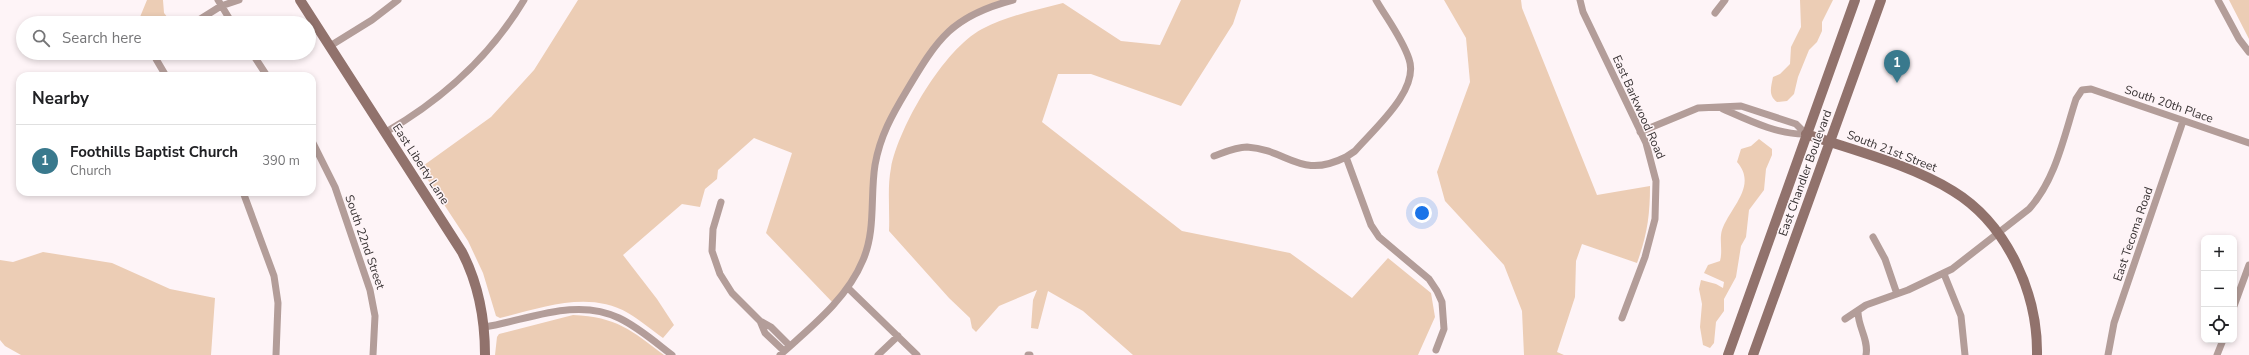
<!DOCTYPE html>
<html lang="en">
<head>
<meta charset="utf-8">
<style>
	body { margin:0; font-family:"Nunito Sans",sans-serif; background:#f6f6f6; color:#202124 }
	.controls { position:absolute; right:12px; bottom:12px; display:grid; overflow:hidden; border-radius:8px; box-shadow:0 2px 6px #0003 }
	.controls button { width:36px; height:36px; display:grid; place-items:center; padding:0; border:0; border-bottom:1px solid #e0e0e0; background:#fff; color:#202124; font:20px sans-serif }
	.you { position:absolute; left:1422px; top:213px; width:14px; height:14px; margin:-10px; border:3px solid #fff; border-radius:50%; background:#1a73e8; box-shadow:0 0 0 6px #1a73e833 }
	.badge { display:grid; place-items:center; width:26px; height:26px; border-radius:50%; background:#39798d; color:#fff; font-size:13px; font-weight:700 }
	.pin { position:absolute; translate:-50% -33px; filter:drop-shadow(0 1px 2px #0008) }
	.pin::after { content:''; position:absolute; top:21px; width:14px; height:12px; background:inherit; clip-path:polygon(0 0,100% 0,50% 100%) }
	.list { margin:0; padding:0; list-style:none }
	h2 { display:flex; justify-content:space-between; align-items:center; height:52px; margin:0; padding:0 16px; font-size:17px }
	h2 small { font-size:13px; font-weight:400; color:#757577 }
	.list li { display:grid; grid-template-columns:26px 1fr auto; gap:12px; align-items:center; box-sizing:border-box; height:72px; padding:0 16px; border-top:1px solid #e0e0e0 }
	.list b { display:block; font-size:15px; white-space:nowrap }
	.list p { margin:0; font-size:13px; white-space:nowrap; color:#757577 }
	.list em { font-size:13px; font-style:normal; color:#757577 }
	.icon { flex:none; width:22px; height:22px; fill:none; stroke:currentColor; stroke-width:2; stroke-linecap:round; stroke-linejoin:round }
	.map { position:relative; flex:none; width:2249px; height:355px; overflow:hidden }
	.search { position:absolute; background:#fff; box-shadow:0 2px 6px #0003; left:16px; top:16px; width:300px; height:44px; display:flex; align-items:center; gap:10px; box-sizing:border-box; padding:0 14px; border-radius:22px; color:#757577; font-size:15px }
	.panel { position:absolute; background:#fff; box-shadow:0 2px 6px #0003; left:16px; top:72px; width:300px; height:124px; border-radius:12px }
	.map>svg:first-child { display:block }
	.green { fill:#eccdb5 }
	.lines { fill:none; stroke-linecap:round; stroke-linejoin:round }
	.street { stroke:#b39d99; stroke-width:7 }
	.secondary { stroke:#91726c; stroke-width:10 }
	.labels { text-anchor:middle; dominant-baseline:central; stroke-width:3; stroke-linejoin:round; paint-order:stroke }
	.street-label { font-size:12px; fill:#393334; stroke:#fef4f7 }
</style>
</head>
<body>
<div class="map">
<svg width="2249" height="355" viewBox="0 0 2249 355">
	<rect width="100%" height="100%" fill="#fef4f7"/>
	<!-- green -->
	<path class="green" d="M147 0H163L164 13 168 18 161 23H139L140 17Z
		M578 0H1012L993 5 941 39 880 140 864 259 834 304 766 233 792 153 754 138 718 170 717 179 705 189 700 207 682 204 623 255 657 299 674 325 663 338C652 330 640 320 628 313 588 290 542 308 500 318L496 316 483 273 468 241 420 168 491 117 534 70Z
		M1181 0H1241L1233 24 1181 106 1091 74H1058L1042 122 1182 231 1290 253 1352 298 1388 258 1431 293 1435 317 1418 355H1133L1083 311 1048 291 1038 329 1031 328 1033 300 1037 290 999 306 976 332 972 328 970 318 949 298 889 231C890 211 887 188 891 168 899 126 944 49 982 29 1007 16 1036 10 1063 3L1121 41 1160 45Z
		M1444 0H1521L1522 8 1597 195 1650 186C1650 216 1647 235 1637 263L1582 244 1576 261 1575 297 1557 352 1564 355H1524L1522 311 1504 265 1445 201 1437 172 1470 82 1466 38Z
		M1800 0H1833L1822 22V31L1817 42 1809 50 1798 77 1794 94 1787 101 1777 102C1768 95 1771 88 1773 77L1780 74 1790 64 1791 47 1801 27Z
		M2229 0H2249V39Z
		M1759 139 1772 149V155L1766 169 1764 190 1749 210 1746 237 1741 246 1736 277 1724 299V311L1716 322 1714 343 1710 348 1703 345 1700 327 1702 304 1699 289 1701 280 1716 284 1723 288 1724 282 1704 273 1708 265 1720 261C1723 250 1719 240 1722 230 1730 207 1758 186 1737 162L1741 149 1751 146Z
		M43 252 112 263 170 289 215 298 211 355H21L5 346 0 340V260L13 262Z
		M573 315C617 317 631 330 664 355H495L497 337 499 334Z"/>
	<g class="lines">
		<!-- street -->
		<path class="street" d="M218 0 232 23
			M1580 0 1583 12 1646 143 1656 181 1655 219 1645 257 1622 318
			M2218 0 2239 39 2249 52
			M1715 13 1725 0
			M194 23 221 6 239 0
			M330 46 372 20 398 0
			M155 53 156 59 166 76
			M252 53 267 76
			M1723 109C1748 120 1778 135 1806 134
			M386 132C443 99 490 57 524 0
			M1640 132 1698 108 1741 106 1796 124 1806 134
			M312 141 335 187 370 290 375 316 373 355
			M1214 156C1225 152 1236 147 1247 147 1289 150 1300 180 1346 157L1371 225 1379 237 1429 279 1437 291 1442 302 1444 329 1436 350
			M1346 157 1355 151C1374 129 1420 90 1409 59 1402 38 1387 19 1376 0
			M243 192 274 276 278 303 276 355
			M721 202 713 229 712 251 720 274 732 293 760 321 771 327 790 346
			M1873 237 1885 259 1897 294
			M1944 274 1961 316 1965 355
			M848 288 917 355
			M2234 306 2249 265
			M1858 312C1858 327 1869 340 1866 355
			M1845 319 1866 305 1908 290 1952 269 2029 209C2056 179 2064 136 2076 99L2082 90 2091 89 2249 143
			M760 321 765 333 784 351
			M485 327C528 320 576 297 619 318 638 327 655 342 672 355
			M780 355C811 327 847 299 863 260 876 230 870 196 875 165 880 136 892 115 907 90 938 38 952 16 1013 0
			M878 355 898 336
			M1028 355H1030
			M2108 355 2114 323 2183 121
			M2217 355 2223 340"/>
		<!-- secondary -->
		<path class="secondary" d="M300 0 462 252C479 285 485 318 485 355
			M1806 134C1855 151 1909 164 1953 191 2007 224 2038 293 2037 355
			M1728 355 1855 0
			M1753 355 1881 0"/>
	</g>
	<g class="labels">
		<!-- street labels -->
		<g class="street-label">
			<text transform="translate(2169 104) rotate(19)">South 20th Place</text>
			<text transform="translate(1639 107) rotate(66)">East Barkwood Road</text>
			<text transform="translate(1892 151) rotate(21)">South 21st Street</text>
			<text transform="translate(421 164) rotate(57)">East Liberty Lane</text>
			<text transform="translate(1805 173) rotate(-70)">East Chandler Boulevard</text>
			<text transform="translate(2133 234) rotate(-71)">East Tecoma Road</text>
			<text transform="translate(365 242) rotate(71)">South 22nd Street</text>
		</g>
	</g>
</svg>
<div class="controls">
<button>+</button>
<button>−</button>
<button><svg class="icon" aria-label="locate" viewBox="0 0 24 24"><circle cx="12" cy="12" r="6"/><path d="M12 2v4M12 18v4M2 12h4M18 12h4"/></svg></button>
</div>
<div class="you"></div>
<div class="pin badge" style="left:1897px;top:83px">1</div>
<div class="search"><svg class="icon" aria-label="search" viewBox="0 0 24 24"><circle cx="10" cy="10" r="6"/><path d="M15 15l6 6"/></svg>Search here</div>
<section class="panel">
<h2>Nearby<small></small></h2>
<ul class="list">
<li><span class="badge">1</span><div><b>Foothills Baptist Church</b><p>Church</p></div><em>390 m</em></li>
</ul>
</section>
</div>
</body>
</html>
